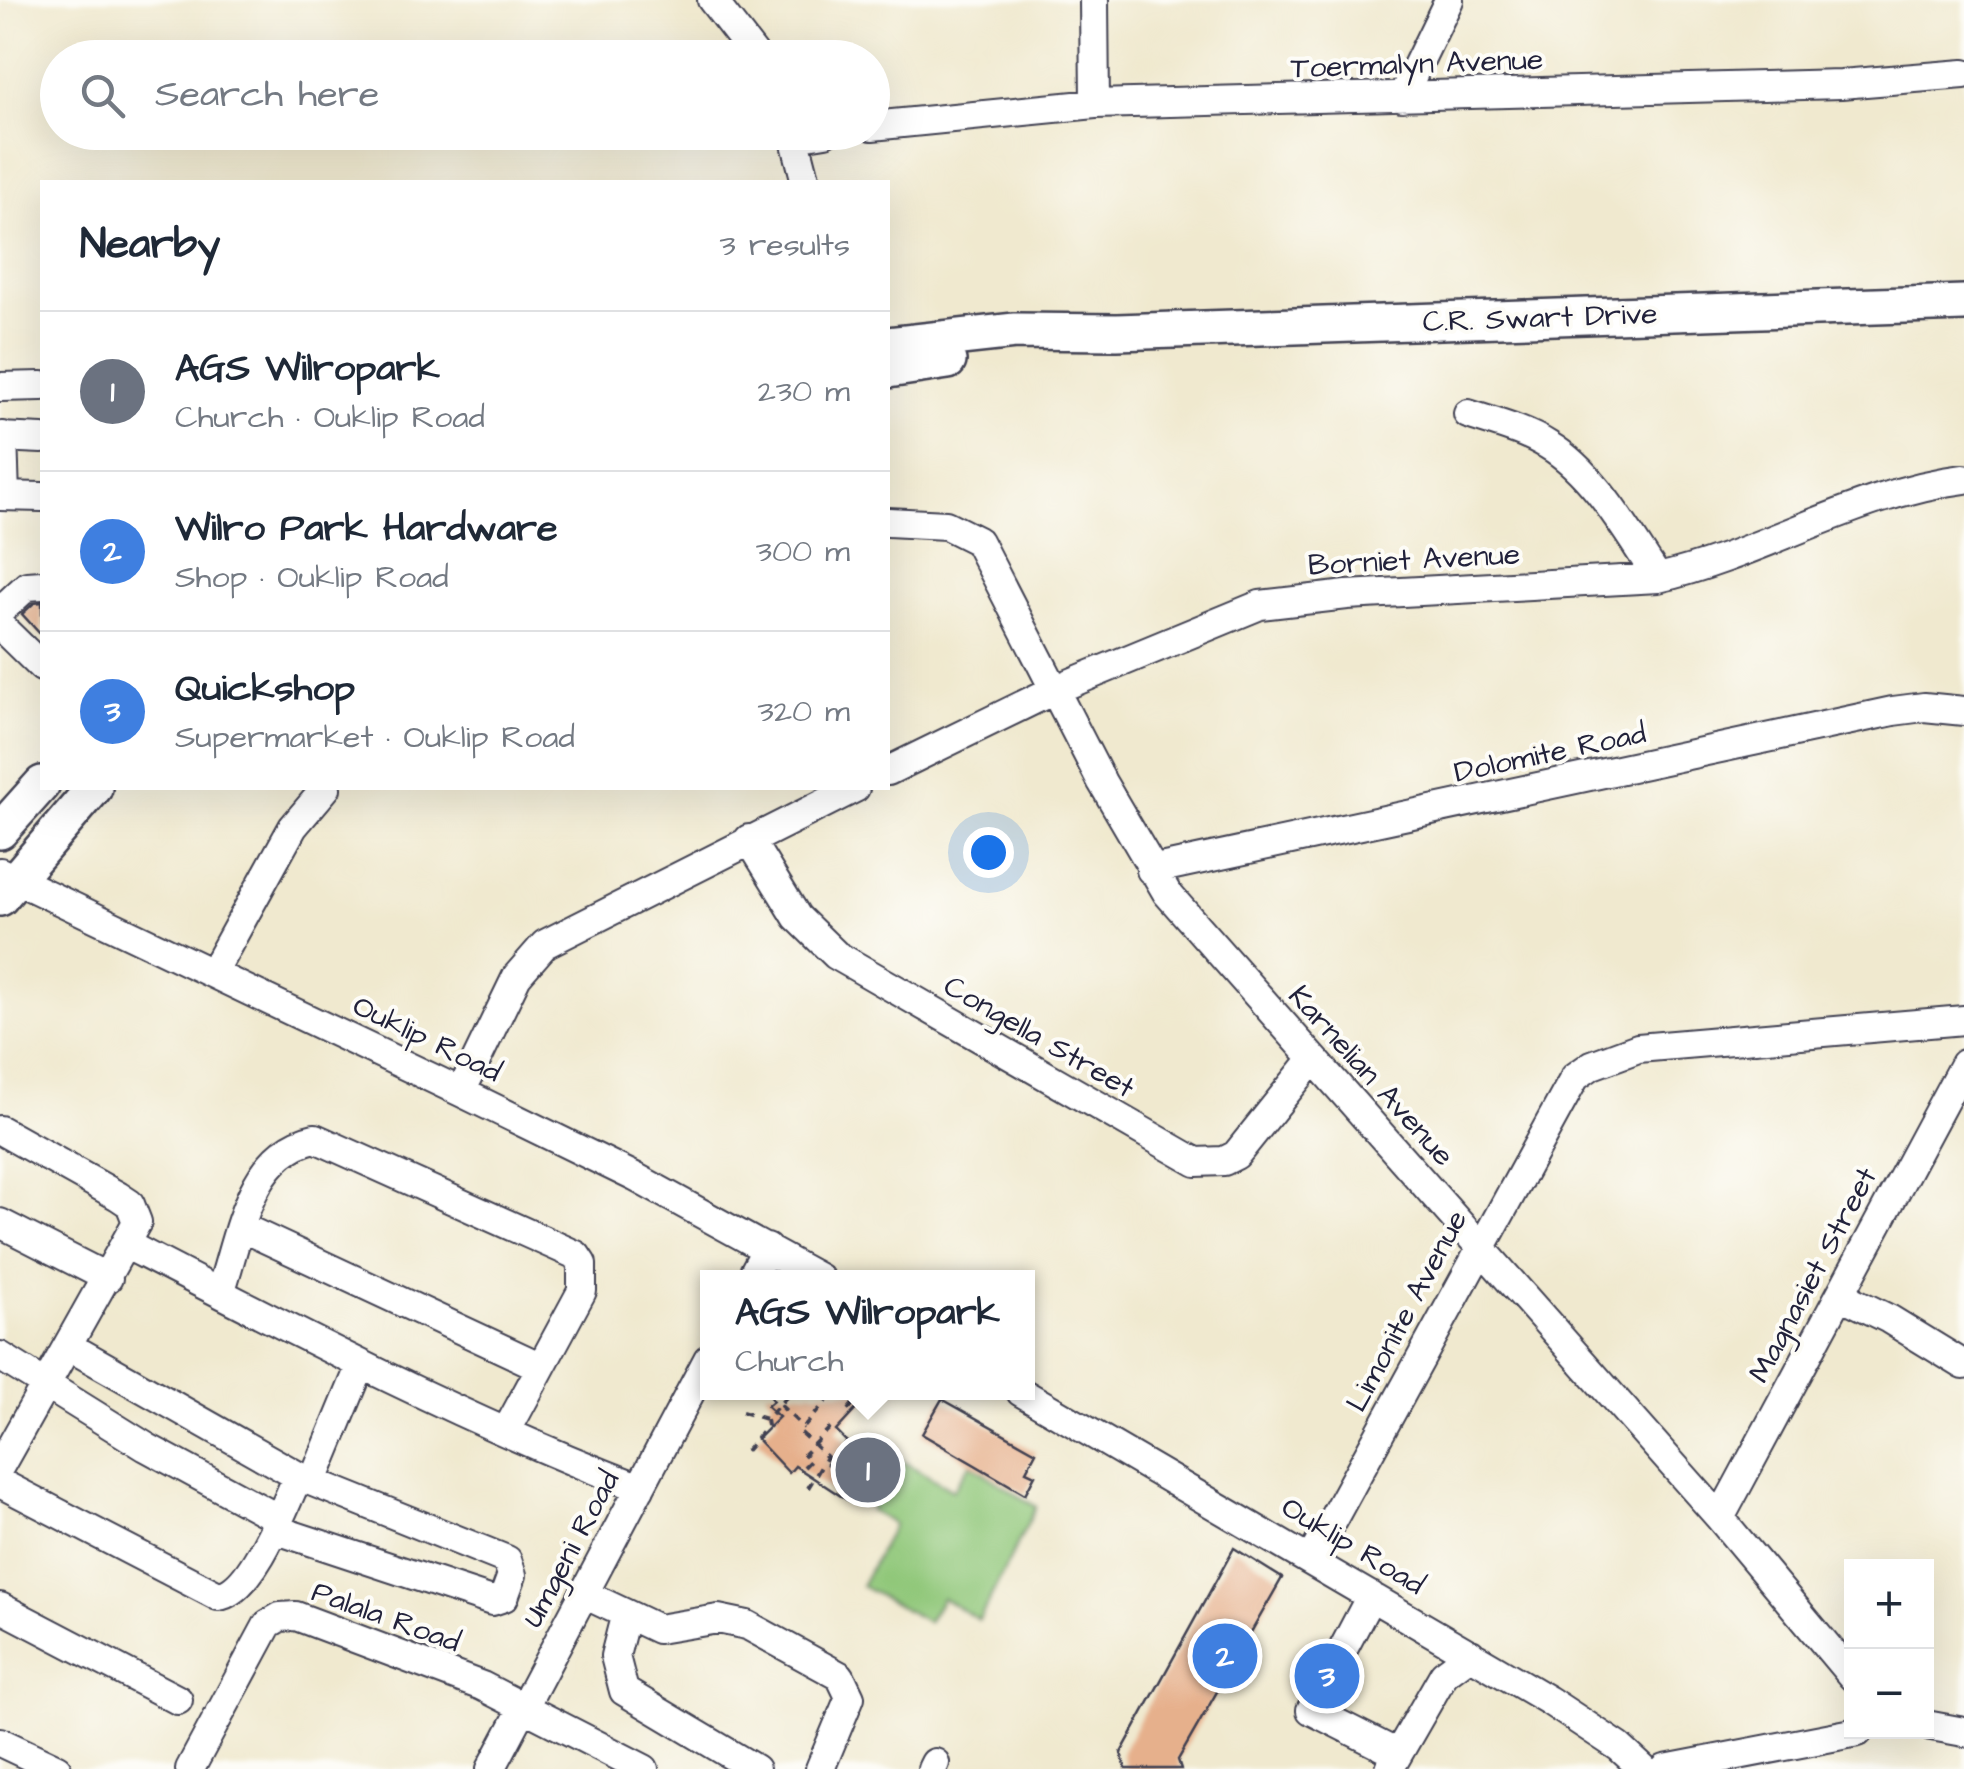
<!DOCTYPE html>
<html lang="en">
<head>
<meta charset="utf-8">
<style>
	body { margin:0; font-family:"Architects Daughter",sans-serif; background:#f6f6f7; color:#1f2937 }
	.controls { position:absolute; right:30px; bottom:30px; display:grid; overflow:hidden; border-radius:0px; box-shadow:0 10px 40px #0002 }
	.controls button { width:90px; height:90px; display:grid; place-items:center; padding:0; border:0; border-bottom:2px solid #e0e1e3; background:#fff; color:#1f2937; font:50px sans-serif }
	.you { position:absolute; left:988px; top:852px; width:35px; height:35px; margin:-25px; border:8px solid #fff; border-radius:50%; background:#1a73e8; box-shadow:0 0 0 15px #1a73e833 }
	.badge { display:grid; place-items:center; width:65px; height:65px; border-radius:50%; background:#7c3aed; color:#fff; font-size:32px; font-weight:700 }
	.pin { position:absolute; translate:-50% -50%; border:5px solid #fff; box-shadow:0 2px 10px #0006 }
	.popup { position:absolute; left:700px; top:1270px; width:335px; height:130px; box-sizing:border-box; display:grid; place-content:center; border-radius:0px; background:#fff; filter:drop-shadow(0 2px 8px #0005); font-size:32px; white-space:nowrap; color:#747a83 }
	.popup b { font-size:38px; color:#1f2937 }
	.popup::after { content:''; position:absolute; left:50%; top:100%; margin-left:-20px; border:20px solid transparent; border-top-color:#fff }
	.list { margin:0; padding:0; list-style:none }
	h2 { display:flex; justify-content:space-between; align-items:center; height:130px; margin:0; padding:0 40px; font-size:42px }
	h2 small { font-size:32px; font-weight:400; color:#747a83 }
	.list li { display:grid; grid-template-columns:65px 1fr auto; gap:30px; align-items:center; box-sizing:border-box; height:160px; padding:0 40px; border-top:2px solid #e0e1e3 }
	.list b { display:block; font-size:38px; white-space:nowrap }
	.list p { margin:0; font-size:32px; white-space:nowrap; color:#747a83 }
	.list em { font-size:32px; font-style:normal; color:#747a83 }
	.icon { flex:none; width:55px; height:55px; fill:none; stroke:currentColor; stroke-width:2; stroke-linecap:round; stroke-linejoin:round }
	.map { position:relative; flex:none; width:1964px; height:1769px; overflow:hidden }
	.search { position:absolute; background:#fff; box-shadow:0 10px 40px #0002; left:40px; top:40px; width:850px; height:110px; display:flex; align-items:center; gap:25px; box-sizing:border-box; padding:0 35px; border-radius:55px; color:#747a83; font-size:38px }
	.panel { position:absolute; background:#fff; box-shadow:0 10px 40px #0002; left:40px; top:180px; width:850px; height:610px; border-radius:0px }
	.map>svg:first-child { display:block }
	.green { fill:#90c779; stroke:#59745a; stroke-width:2.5 }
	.building { fill:#e6b08c }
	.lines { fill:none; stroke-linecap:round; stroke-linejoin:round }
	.minor-casing { stroke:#414051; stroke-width:32 }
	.major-casing { stroke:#414051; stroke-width:40 }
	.path { stroke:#414051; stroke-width:4; stroke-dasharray:8 8; stroke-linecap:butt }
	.minor { stroke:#fff; stroke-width:28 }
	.major { stroke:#fff; stroke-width:35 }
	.labels { text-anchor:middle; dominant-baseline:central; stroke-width:8; stroke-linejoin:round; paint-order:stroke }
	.street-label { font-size:30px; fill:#22223b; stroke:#fdfcf7 }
</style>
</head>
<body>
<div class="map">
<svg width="1964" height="1769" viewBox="0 0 1964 1769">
	<rect width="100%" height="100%" fill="#fdfcf7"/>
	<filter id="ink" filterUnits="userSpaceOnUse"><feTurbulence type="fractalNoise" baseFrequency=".01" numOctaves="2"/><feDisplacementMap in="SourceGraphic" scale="20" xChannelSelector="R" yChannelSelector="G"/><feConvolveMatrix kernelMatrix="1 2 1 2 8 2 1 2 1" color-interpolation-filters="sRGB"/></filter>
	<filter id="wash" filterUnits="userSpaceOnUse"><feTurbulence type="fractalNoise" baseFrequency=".0048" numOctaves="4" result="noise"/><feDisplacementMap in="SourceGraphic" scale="40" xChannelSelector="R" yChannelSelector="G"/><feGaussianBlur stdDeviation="2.25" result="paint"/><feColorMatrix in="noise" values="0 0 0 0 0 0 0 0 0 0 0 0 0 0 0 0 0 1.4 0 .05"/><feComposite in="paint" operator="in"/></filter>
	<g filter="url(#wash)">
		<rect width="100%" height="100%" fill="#f0e9cf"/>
		<!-- green -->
		<path class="green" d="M899 1459 953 1490 970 1464 1036 1507 979 1620 942 1598 928 1622 861 1586 894 1524 870 1511Z"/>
		<g id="blocks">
			<!-- building -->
			<path class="building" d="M42 602V636L22 614 34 603Z
				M766 1392H872L836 1431 847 1442 827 1464 860 1482 850 1502 795 1466 789 1473 757 1439 779 1417 767 1406 773 1401Z
				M942 1399 1036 1452 1026 1471 1035 1475 1025 1494 922 1434Z
				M1234 1548 1282 1578 1178 1760 1181 1769H1126L1121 1753Z"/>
		</g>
	</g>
	<g filter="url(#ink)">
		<use href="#blocks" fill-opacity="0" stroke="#414051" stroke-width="2.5"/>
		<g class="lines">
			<defs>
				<path id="minor" d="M712 0 757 58
					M1094 0 1095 104
					M1402 97 1449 0
					M872 126 1095 104 1841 84 1964 74
					M793 132 806 182
					M795 137 825 132
					M0 387 42 386
					M1468 414C1495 423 1524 430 1548 445 1595 473 1628 534 1658 578
					M3 436 5 496
					M0 437 42 439
					M0 496 42 497
					M888 522 946 525 978 541 1102 782 1167 893 1720 1518 1852 1676
					M0 611 27 586 42 585
					M0 626 42 667
					M888 771 1054 690 1260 605 1347 595 1658 578C1762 554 1858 492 1964 479
					M749 839 797 917 836 955 1196 1162 1224 1161 1236 1155 1313 1059
					M1151 870 1893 711 1924 707 1964 711
					M0 872 461 1092 635 1177 819 1278
					M213 972 293 827 326 788
					M461 1092 517 976 545 944 855 788
					M0 1130 118 1196 130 1204 137 1222 0 1466
					M0 1223 108 1278
					M243 1228 541 1367
					M127 1245C295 1332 463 1420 640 1488
					M751 1278 767 1248
					M220 1293C239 1237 249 1152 315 1138L576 1255 582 1264V1291L506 1432
					M1840 1295 1889 1319 1964 1365
					M70 1347 298 1476 507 1560 512 1575 504 1597 492 1601 274 1529
					M0 1356 146 1447 279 1519
					M1021 1392 1548 1700 1619 1747 1643 1769
					M313 1481 361 1365
					M0 1483 218 1596C252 1593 285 1505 298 1476
					M1720 1518 1964 1064
					M1311 1559 1575 1077 1592 1065 1638 1048 1964 1020
					M584 1594 658 1629 718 1619 747 1625 840 1676 850 1697 820 1769
					M1371 1596 1311 1710 1398 1754
					M0 1607 178 1700
					M625 1617 615 1656 624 1691 755 1769
					M1926 1725 1964 1732
					M0 1742 57 1769
					M1390 1768 1444 1674 1471 1654
					M190 1769 268 1624 280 1617 296 1616 482 1686 644 1769
					M491 1769 708 1359
					M932 1769 935 1763
					M1665 1769 1858 1732"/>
				<path id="major" d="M888 345 1015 331 1117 332 1964 303
					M888 370 948 361
					M0 831 42 784
					M0 898 94 788"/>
			</defs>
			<!-- minor casing -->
			<use href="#minor" class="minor-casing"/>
			<!-- major casing -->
			<use href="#major" class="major-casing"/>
			<!-- path -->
			<path class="path" d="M780 1405 804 1428
				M848 1410 863 1392
				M742 1412 766 1419 791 1392
				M746 1451 767 1426 766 1419
				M804 1467 811 1460 804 1454 830 1428
				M808 1488 827 1457 800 1432 834 1392"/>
			<!-- minor -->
			<use href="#minor" class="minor"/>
			<!-- major -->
			<use href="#major" class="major"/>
		</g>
	</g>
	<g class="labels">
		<!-- street labels -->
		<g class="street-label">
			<text transform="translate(1417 64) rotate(-2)">Toermalyn Avenue</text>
			<text transform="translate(1540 318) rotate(-2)">C.R. Swart Drive</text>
			<text transform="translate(1414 560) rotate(-3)">Borniet Avenue</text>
			<text transform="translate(1550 753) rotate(-12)">Dolomite Road</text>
			<text transform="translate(1039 1037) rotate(30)">Congella Street</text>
			<text transform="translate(427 1039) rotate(26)">Ouklip Road</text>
			<text transform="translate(1371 1076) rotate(48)">Karnelian Avenue</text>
			<text transform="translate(1813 1275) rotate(-62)">Magnasiet Street</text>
			<text transform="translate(1407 1311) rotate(-62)">Limonite Avenue</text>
			<text transform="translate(1353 1546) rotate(31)">Ouklip Road</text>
			<text transform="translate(571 1549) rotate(-62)">Umgeni Road</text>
			<text transform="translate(386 1617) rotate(20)">Palala Road</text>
		</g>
	</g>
</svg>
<div class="controls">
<button>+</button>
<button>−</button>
</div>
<div class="you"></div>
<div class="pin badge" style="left:868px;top:1470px;background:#6b7280">1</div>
<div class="popup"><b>AGS Wilropark</b>Church</div>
<div class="pin badge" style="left:1225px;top:1656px;background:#3f7fe0">2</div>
<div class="pin badge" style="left:1327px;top:1676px;background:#3f7fe0">3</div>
<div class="search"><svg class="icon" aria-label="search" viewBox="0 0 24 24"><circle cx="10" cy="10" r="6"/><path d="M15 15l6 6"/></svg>Search here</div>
<section class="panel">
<h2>Nearby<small>3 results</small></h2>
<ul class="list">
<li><span class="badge" style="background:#6b7280">1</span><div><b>AGS Wilropark</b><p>Church · Ouklip Road</p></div><em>230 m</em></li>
<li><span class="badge" style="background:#3f7fe0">2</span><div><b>Wilro Park Hardware</b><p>Shop · Ouklip Road</p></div><em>300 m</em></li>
<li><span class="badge" style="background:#3f7fe0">3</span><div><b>Quickshop</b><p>Supermarket · Ouklip Road</p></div><em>320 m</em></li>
</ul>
</section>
</div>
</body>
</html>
